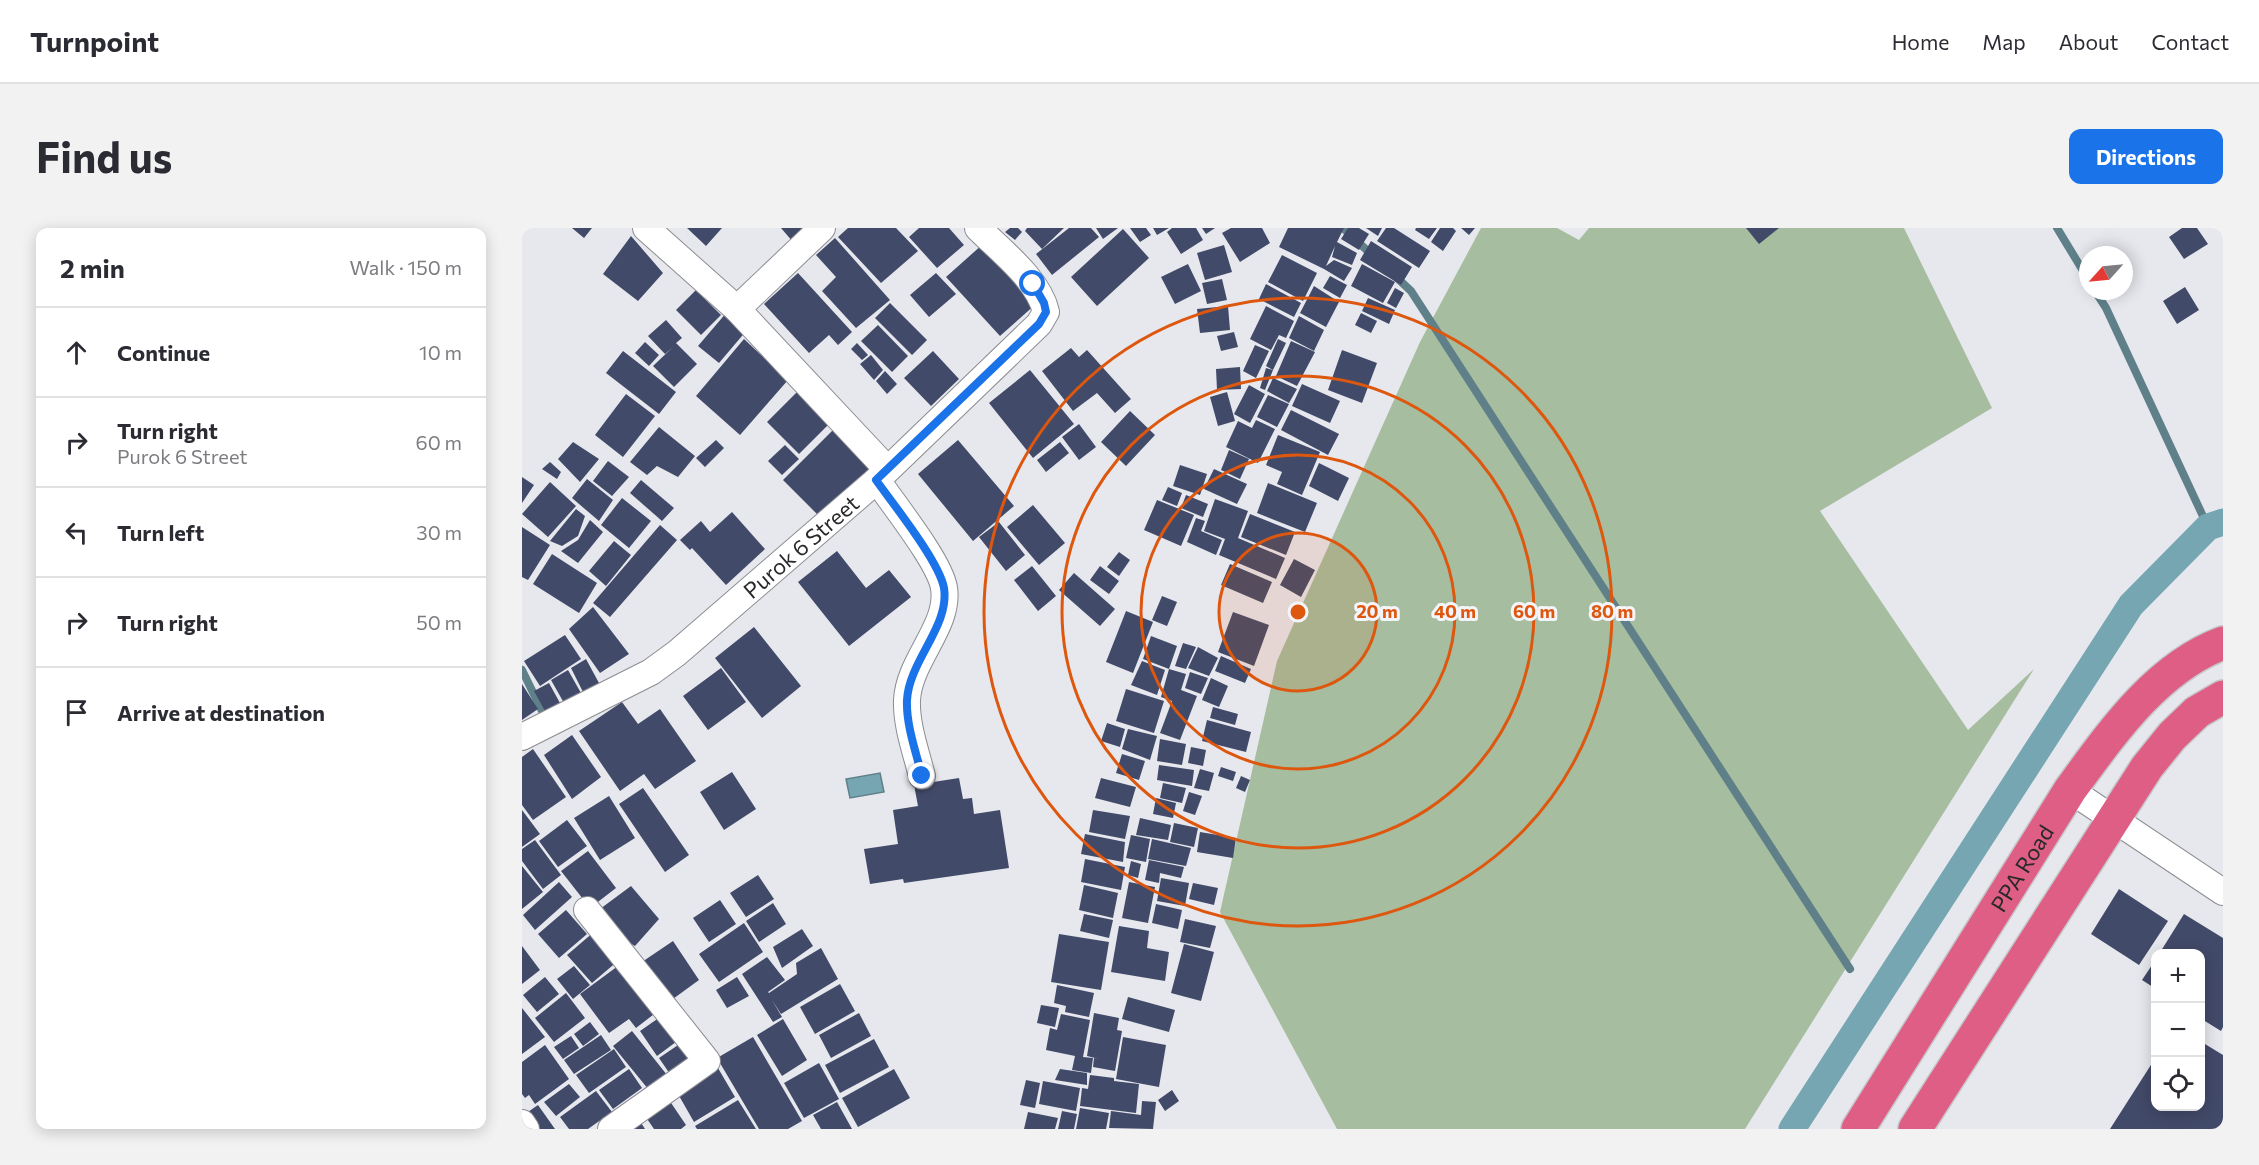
<!DOCTYPE html>
<html lang="en">
<head>
<meta charset="utf-8">
<style>
	body { margin:0; font-family:Commissioner,sans-serif; background:#f2f2f3; color:#2b2b33 }
	.controls { position:absolute; right:18px; bottom:18px; display:grid; overflow:hidden; border-radius:12px; box-shadow:0 3px 15px #0003 }
	.controls button { width:54px; height:54px; display:grid; place-items:center; padding:0; border:0; border-bottom:2px solid #e1e1e2; background:#fff; color:#2b2b33; font:30px sans-serif }
	.compass { position:absolute; left:1557px; top:18px; width:54px; height:54px; border-radius:50%; background:#fff; box-shadow:0 3px 15px #0003; rotate:243deg }
	.stop { position:absolute; width:18px; height:18px; margin:-14px; border:4px solid #1a73e8; border-radius:50%; background:#fff }
	.stop.end { background:#1a73e8; border-color:#fff; box-shadow:0 2px 6px #0008 }
	.list { margin:0; padding:0; list-style:none }
	h2 { display:flex; justify-content:space-between; align-items:center; height:78px; margin:0; padding:0 24px; font-size:26px }
	h2 small { font-size:20px; font-weight:400; color:#7c7c81 }
	.list li { display:grid; grid-template-columns:39px 1fr auto; gap:18px; align-items:center; box-sizing:border-box; height:90px; padding:0 24px; border-top:2px solid #e1e1e2 }
	.list b { display:block; font-size:22px; white-space:nowrap }
	.list p { margin:0; font-size:20px; white-space:nowrap; color:#7c7c81 }
	.list em { font-size:20px; font-style:normal; color:#7c7c81 }
	.icon { flex:none; width:33px; height:33px; fill:none; stroke:currentColor; stroke-width:2; stroke-linecap:round; stroke-linejoin:round }
	.map { position:relative; flex:none; width:1701px; height:901px; overflow:hidden; border-radius:12px }
	header { display:flex; align-items:center; gap:36px; box-sizing:border-box; height:84px; padding:0 30px; background:#fff; border-bottom:2px solid #e1e1e2 }
	header strong { font-size:28px }
	nav { display:flex; gap:33px; margin-inline-start:auto; font-size:21px }
	.intro { display:flex; align-items:center; justify-content:space-between; box-sizing:border-box; height:144px; padding:0 36px }
	h1 { margin:0; font-size:42px }
	.button { padding:15px 27px; border-radius:12px; background:#1a73e8; color:#fff; font-size:21px; font-weight:700 }
	main { display:flex; gap:36px; padding:0 36px }
	aside { flex:1; background:#fff; border-radius:12px; box-shadow:0 3px 15px #0003 }
	.map>svg:first-child { display:block }
	.green { fill:#a6bd9f }
	.water { fill:#76a6b1; stroke:#5f8089; stroke-width:1.5 }
	.lines { fill:none; stroke-linecap:round; stroke-linejoin:round }
	.stream { stroke:#5f8089; stroke-width:8 }
	.canal { stroke:#76a6b1; stroke-width:27 }
	.building { fill:#424a69 }
	.minor-casing { stroke:#8c8d93; stroke-width:28 }
	.highway-casing { stroke:#c7c7c8; stroke-width:36 }
	.minor { stroke:#fff; stroke-width:26 }
	.highway { stroke:#de5e85; stroke-width:33 }
	.route { stroke:#1a73e8; stroke-width:8 }
	.ring { fill:none; stroke:#de570e; stroke-width:3 }
	.labels { text-anchor:middle; dominant-baseline:central; stroke-width:6; stroke-linejoin:round; paint-order:stroke }
	.street-label { font-size:22px; fill:#28292b; stroke:#f3f5fb }
	.centre { fill:#de570e; stroke:#f3f5fb; stroke-width:3 }
	.ring-label { font-size:18px; text-anchor:middle; font-weight:bold; fill:#de570e; stroke:#f3f5fb; stroke-width:6; stroke-linejoin:round; paint-order:stroke }
</style>
</head>
<body>
<header>
<strong>Turnpoint</strong>
<nav><a>Home</a><a>Map</a><a>About</a><a>Contact</a></nav>
</header>
<div class="intro"><h1>Find us</h1><a class="button">Directions</a></div>
<main>
<aside>
<h2>2 min<small>Walk · 150 m</small></h2>
<ul class="list">
<li><svg class="icon" aria-label="ahead" viewBox="0 0 24 24"><path d="M12 20V5M6 11l6-6 6 6"/></svg><div><b>Continue</b></div><em>10 m</em></li>
<li><svg class="icon" aria-label="right" viewBox="0 0 24 24"><path d="M7 20v-9h11M14 6l5 5-5 5"/></svg><div><b>Turn right</b><p>Purok 6 Street</p></div><em>60 m</em></li>
<li><svg class="icon" aria-label="left" viewBox="0 0 24 24"><path d="M17 20v-9H6M10 6l-5 5 5 5"/></svg><div><b>Turn left</b></div><em>30 m</em></li>
<li><svg class="icon" aria-label="right" viewBox="0 0 24 24"><path d="M7 20v-9h11M14 6l5 5-5 5"/></svg><div><b>Turn right</b></div><em>50 m</em></li>
<li><svg class="icon" aria-label="arrive" viewBox="0 0 24 24"><path d="M6 21V4h12l-3 4 3 4H6"/></svg><div><b>Arrive at destination</b></div></li>
</ul>
</aside>
<div class="map">
<svg width="1701" height="901" viewBox="0 0 1701 901">
	<rect width="100%" height="100%" fill="#e6e8ee"/>
	<!-- green -->
	<path class="green" d="M959 0H1035L1057 12 1067 0H1382L1470 180 1298 283 1446 502 1512 441 1223 901H815L698 684 755 433 898 114Z"/>
	<!-- water -->
	<path class="water" d="M358 545 362 564 328 570 324 551Z"/>
	<g class="lines">
		<!-- stream -->
		<path class="stream" d="M821 0 851 28
			M1535 0 1566 51
			M873 48 889 63 1328 741
			M1573 63 1584 80 1686 299
			M0 442 21 485"/>
		<!-- canal -->
		<path class="canal" d="M1270 901 1609 377 1686 299 1701 294"/>
	</g>
	<!-- building -->
	<path class="building" d="M50 0H70L62 10Z
		M165 0H200L184 18Z
		M259 0H286L271 14Z
		M326 0H374L396 23 359 55 316 9Z
		M397 0H427L442 17 415 40 387 9Z
		M488 0H496L500 4 493 12 483 4Z
		M505 0H542L520 21 503 3Z
		M547 0H569L577 9 530 47 514 26Z
		M574 0H596L581 11Z
		M608 0H624L629 7 618 14Z
		M631 0H647L635 7Z
		M650 0H674L681 12 659 26 645 4Z
		M680 0H693L684 6Z
		M709 0H740L748 15 718 34 700 5Z
		M766 0H822L815 14 835 25 830 37 810 29 813 18 804 38 812 32 830 40 822 53 802 41 757 19Z
		M826 0H837L847 6 837 22 819 11Z
		M844 0H860L856 8Z
		M864 0H872L908 23 897 40 855 13Z
		M894 0H915L907 11 893 2Z
		M918 0H931L934 3 921 23 909 14Z
		M939 0H953L947 7Z
		M1224 0H1257L1237 16Z
		M1660 0H1675L1686 16 1662 31 1647 9Z
		M601 1 627 30 575 78 549 49Z
		M109 8 141 45 116 73 81 46Z
		M313 10 368 72 334 100 300 63 314 49 294 27Z
		M849 13 890 39 879 57 838 32Z
		M461 16 515 75 478 108 424 49Z
		M702 17 710 44 683 52 675 25Z
		M760 27 795 45 781 73 746 54Z
		M666 36 679 63 653 76 639 49Z
		M840 36 873 54 861 75 829 58Z
		M276 45 330 104 316 117 307 107 287 125 242 76Z
		M414 45 434 66 407 89 388 67Z
		M808 48 825 57 818 70 801 60Z
		M700 51 705 72 685 76 680 55Z
		M744 56 779 75 772 89 737 71Z
		M792 58 817 74 804 99 778 85Z
		M1663 59 1677 82 1655 96 1641 73Z
		M873 60 882 65 874 80 865 75Z
		M174 62 199 87 179 107 154 82Z
		M846 70 873 82 867 96 840 83Z
		M368 75 405 112 390 127 353 90Z
		M706 78 708 102 678 105 675 81Z
		M744 78 772 93 764 110 757 107 749 122 728 111Z
		M205 84 225 102 197 135 176 118Z
		M839 85 855 93 849 105 833 97Z
		M777 88 802 102 792 123 767 110Z
		M144 92 160 110 154 115 175 136 152 159 131 138 151 119 143 126 126 108Z
		M356 97 386 128 370 144 339 113Z
		M712 104 716 119 699 123 695 108Z
		M222 111 266 152 218 207 174 168Z
		M756 111 764 115 751 142 744 138Z
		M769 113 793 124 775 158 754 148Z
		M123 114 137 127 127 138 113 125Z
		M335 115 346 127 340 132 329 121Z
		M733 117 747 123 734 150 721 143Z
		M549 120 557 129 565 122 609 171 593 185 575 165 551 183 520 143Z
		M820 122 855 135 840 175 806 162Z
		M101 123 154 164 137 186 84 145Z
		M411 123 437 151 409 178 382 150Z
		M349 127 361 142 352 152 338 136Z
		M718 139 719 161 695 162 694 141Z
		M744 140 751 142 743 162 738 160Z
		M508 142 552 196 511 230 467 175Z
		M363 143 375 156 365 166 354 153Z
		M751 150 775 161 767 175 745 163Z
		M780 156 818 173 808 195 770 178Z
		M727 157 743 166 728 195 712 186Z
		M278 161 310 193 277 226 245 194Z
		M705 164 713 193 696 198 688 169Z
		M104 166 133 188 101 229 73 207Z
		M746 167 767 176 755 199 735 189Z
		M769 182 817 206 806 227 759 202Z
		M608 183 633 207 604 238 579 214Z
		M734 192 753 201 736 235 704 219 716 193 730 200Z
		M557 196 574 219 557 232 540 209Z
		M316 197 354 234 299 290 261 252Z
		M137 199 173 228 156 249 135 238 125 247 108 234Z
		M756 207 798 224 780 267 755 256 760 244 744 237Z
		M194 212 202 220 183 239 174 230Z
		M436 212 492 278 451 313 396 246Z
		M51 214 77 231 58 254 36 231Z
		M538 214 547 225 524 244 515 232Z
		M263 217 277 231 260 247 246 233Z
		M707 222 727 231 718 251 699 242Z
		M86 233 107 249 90 268 71 253Z
		M28 234 39 244 35 251 20 241Z
		M797 235 827 250 816 273 787 258Z
		M658 237 685 246 678 267 651 258Z
		M692 241 725 256 715 276 682 261Z
		M0 249 12 257 0 275Z
		M65 251 91 272 77 293 50 270Z
		M119 252 152 280 140 293 108 265Z
		M28 254 54 278 26 309 0 286Z
		M746 255 795 275 783 304 735 285Z
		M646 259 660 265 655 278 640 272Z
		M664 267 686 276 681 289 659 280Z
		M100 270 129 293 107 320 79 297Z
		M693 271 726 283 716 310 763 330 754 351 697 327 703 311 682 303Z
		M635 272 672 287 659 318 622 302Z
		M511 277 543 315 517 337 485 299Z
		M54 281 63 288 56 308 40 318 28 313Z
		M210 284 243 321 204 357 170 320 168 322 158 312 179 293 188 304Z
		M728 286 773 304 764 327 719 309Z
		M674 290 683 293 679 303 700 312 694 327 665 314Z
		M68 292 81 304 56 335 39 323 56 312Z
		M477 294 503 327 484 343 457 309Z
		M138 297 155 312 88 389 71 375Z
		M0 299 28 317 6 352 0 349Z
		M92 313 109 327 84 358 67 343Z
		M315 323 344 360 367 342 389 369 327 418 276 354Z
		M597 324 608 332 597 348 585 339Z
		M30 326 75 355 57 385 11 356Z
		M772 331 793 342 779 369 758 357Z
		M708 336 750 354 741 375 699 357Z
		M510 338 534 368 516 383 492 352Z
		M578 338 597 353 587 366 568 352Z
		M552 345 593 381 578 398 537 362Z
		M640 368 655 374 645 398 630 392Z
		M71 379 107 426 78 445 47 401Z
		M604 383 631 394 611 445 584 434Z
		M711 384 747 397 732 438 696 424Z
		M232 399 279 458 240 490 193 430Z
		M43 407 59 431 18 458 2 433Z
		M629 408 655 418 647 441 621 431Z
		M661 415 674 419 664 441 653 438Z
		M676 419 696 430 687 448 666 440Z
		M699 428 729 441 723 455 693 443Z
		M64 431 77 455 61 464 49 440Z
		M620 433 643 442 635 467 609 457Z
		M199 440 224 474 186 502 161 468Z
		M647 441 664 446 659 462 675 468 658 512 638 505 650 473 639 469Z
		M46 442 59 465 42 475 29 452Z
		M668 444 686 450 679 466 663 460Z
		M689 450 706 458 697 479 680 472Z
		M27 455 38 475 23 483 12 463Z
		M0 456 16 481 0 492Z
		M604 461 642 473 632 505 594 493Z
		M100 474 116 496 138 481 174 533 133 561 122 546 98 563 57 503Z
		M691 479 716 486 713 497 688 490Z
		M685 492 729 504 724 524 680 513Z
		M585 495 603 501 598 519 579 513Z
		M606 501 635 508 628 532 600 521Z
		M50 507 79 549 50 571 22 527Z
		M638 511 664 516 660 537 635 533Z
		M669 519 684 522 681 538 666 535Z
		M11 521 44 569 11 592 0 577V529Z
		M600 526 623 533 617 552 594 545Z
		M637 537 672 542 670 558 635 552Z
		M699 539 714 544 711 553 696 548Z
		M678 541 692 545 687 563 672 560Z
		M210 544 234 581 202 602 178 564Z
		M719 548 728 552 723 564 714 560Z
		M437 550 441 571 450 570 452 586 478 582 487 640 382 655 381 651 348 656 342 621 376 616 371 582 396 578 392 557Z
		M579 550 614 559 608 579 573 570Z
		M641 555 664 560 660 575 638 570Z
		M121 560 167 627 143 644 97 576Z
		M667 564 680 568 673 587 661 583Z
		M87 568 113 610 78 632 52 590Z
		M634 570 654 575 651 590 631 586Z
		M0 582 18 606 0 619Z
		M571 582 608 588 603 611 567 604Z
		M618 590 649 597 646 612 614 607Z
		M45 592 65 618 36 639 17 613Z
		M652 595 676 600 672 619 648 614Z
		M678 604 714 610 711 630 675 624Z
		M563 606 603 614 601 634 559 626Z
		M609 607 628 611 624 634 604 630Z
		M630 611 669 620 664 638 626 631Z
		M13 612 39 647 21 661 0 633V621Z
		M66 623 94 660 68 680 39 643Z
		M563 631 603 639 599 662 559 654Z
		M627 632 662 639 659 650 638 645 637 655 623 652Z
		M609 633 619 636 616 650 606 647Z
		M0 638 21 664 0 681Z
		M236 647 252 671 224 689 208 665Z
		M639 650 667 655 663 678 635 673Z
		M37 654 50 669 13 702 1 687Z
		M607 654 633 659 626 695 600 690Z
		M671 655 696 660 692 677 667 671Z
		M562 657 596 665 591 690 557 682Z
		M109 658 137 691 113 718 89 705 78 681Z
		M1597 661 1646 693 1617 737 1569 706Z
		M198 672 214 696 187 714 171 690Z
		M251 675 264 696 237 714 224 693Z
		M634 676 660 682 656 701 630 695Z
		M44 682 65 706 37 730 16 706Z
		M562 686 591 692 587 710 558 703Z
		M1662 686 1701 710V799L1699 803 1678 790V726H1637Z
		M663 691 694 698 688 720 658 714Z
		M222 695 241 724 197 754 177 726Z
		M597 698 627 703 625 720 647 724 643 753 589 744Z
		M280 701 291 718 260 740 251 719Z
		M73 703 97 732 70 755 45 727Z
		M537 706 587 714 579 762 529 754Z
		M151 713 177 752 144 776 117 736Z
		M662 716 692 724 679 773 649 765Z
		M0 718 18 742 0 756Z
		M299 720 316 751 259 786 250 772 260 789 251 794 220 746 245 729 263 752 246 764 247 765 275 746 274 735Z
		M1634 731V761L1620 752Z
		M100 735 136 783 114 800 107 791 87 805 58 766Z
		M52 738 68 757 51 771 35 751Z
		M23 749 37 766 15 784 1 767Z
		M215 749 227 768 205 780 194 762Z
		M318 756 333 783 293 806 278 779Z
		M535 757 572 765 567 789 543 784 544 778 532 775Z
		M44 765 63 790 32 814 13 790Z
		M606 769 653 782 647 804 600 791Z
		M519 777 537 780 533 799 515 795Z
		M0 780 23 809 0 826Z
		M337 785 349 808 309 830 297 807Z
		M572 785 597 790 595 802 600 803 593 843 571 839 572 830 577 831 565 828Z
		M539 786 568 792 561 829 571 830 569 845 550 842 553 828 524 822 528 800 535 802Z
		M141 787 158 811 135 828 118 803Z
		M261 791 285 832 260 848 235 807Z
		M68 794 77 806 61 818 52 806Z
		M110 803 149 852 131 867 91 818Z
		M79 807 89 822 52 846 42 832Z
		M49 808 57 820 41 831 32 819Z
		M231 809 280 893 266 901H237L195 830Z
		M601 809 644 817 637 859 594 851Z
		M352 811 367 839 318 865 303 837Z
		M162 813 175 830 150 849 137 830Z
		M1678 813 1701 827V901H1588L1634 829V878H1678Z
		M23 817 47 851 13 876 7 867 3 870 0 866V834Z
		M92 821 104 839 67 865 54 847Z
		M193 835 213 869 172 894 152 859Z
		M297 835 317 871 282 890 262 855Z
		M107 841 120 860 91 881 77 862Z
		M372 841 388 870 336 899 320 870Z
		M538 841 565 845V857L533 852Z
		M568 847 592 850V853L617 856 614 885 558 878 560 860 566 861Z
		M504 852 518 855 513 880 498 877Z
		M521 853 558 860 554 883 517 876Z
		M47 856 58 869 34 888 22 874Z
		M650 862 657 873 643 883 636 872Z
		M74 863 90 884 66 901H47L38 889Z
		M143 866 164 897 159 901H132L119 882Z
		M216 872 234 901H175L173 898Z
		M620 873 634 874 631 901 587 900 589 883 619 887Z
		M315 874 330 901H299L291 887Z
		M16 877 33 901H13L3 886Z
		M558 880 587 885 584 901H554Z
		M540 883 555 886 552 901H536Z
		M506 884 536 890 533 901H502Z
		M114 887 123 901H91Z"/>
	<g class="lines">
		<defs>
			<g id="minor">
				<path d="M124 0 215 81 365 241"/>
				<path d="M215 81 300 0"/>
				<path d="M355 252C371 276 418 334 422 360 428 398 387 432 385 472 384 497 394 524 400 548"/>
				<path id="s1" d="M0 509 129 444 155 425 355 252 517 96 524 84C517 52 479 23 456 0"/>
				<path d="M1548 562 1701 664"/>
				<path d="M65 682 185 833 89 901"/>
				<path d="M0 895 4 901"/>
			</g>
			<g id="highway">
				<path id="s2" d="M1336 901 1548 562C1589 506 1634 440 1701 415"/>
				<path d="M1393 901 1625 539 1650 508 1675 484 1701 469"/>
			</g>
		</defs>
		<!-- minor casing -->
		<use href="#minor" class="minor-casing"/>
		<!-- highway casing -->
		<use href="#highway" class="highway-casing"/>
		<!-- minor -->
		<use href="#minor" class="minor"/>
		<!-- highway -->
		<use href="#highway" class="highway"/>
	</g>
	<g class="lines">
		<!-- route -->
		<path class="route" d="M400 548C394 524 384 497 385 472 387 433 428 398 422 360 417 333 371 276 354 252L517 96 524 84 522 75 511 56"/>
	</g>
	<!-- distance rings -->
	<circle cx="776" cy="384" r="79" fill="#de570e" fill-opacity=".12"/>
	<g class="ring">
		<circle cx="776" cy="384" r="79"/>
		<circle cx="776" cy="384" r="157"/>
		<circle cx="776" cy="384" r="236"/>
		<circle cx="776" cy="384" r="314"/>
	</g>
	<g class="labels">
		<!-- street labels -->
		<g class="street-label">
			<text stroke="none"><textPath href="#s1" startOffset="340">Purok 6 Street</textPath></text>
			<text stroke="none"><textPath href="#s2" startOffset="308">PPA Road</textPath></text>
		</g>
	</g>
	<circle cx="776" cy="384" r="9" class="centre"/>
	<g class="ring-label">
		<text x="855" y="390">20 m</text>
		<text x="933" y="390">40 m</text>
		<text x="1012" y="390">60 m</text>
		<text x="1090" y="390">80 m</text>
	</g>
</svg>
<div class="controls">
<button>+</button>
<button>−</button>
<button><svg class="icon" aria-label="locate" viewBox="0 0 24 24"><circle cx="12" cy="12" r="6"/><path d="M12 2v4M12 18v4M2 12h4M18 12h4"/></svg></button>
</div>
<svg class="compass" viewBox="-18 -18 36 36"><path d="M0-13l5 13h-10z" fill="#e53935"/><path d="M0 13l5-13h-10z" fill="#7c7c81"/></svg>
<div class="stop" style="left:511px;top:56px"></div>
<div class="stop end" style="left:400px;top:548px"></div>
</div>
</main>
</body>
</html>
